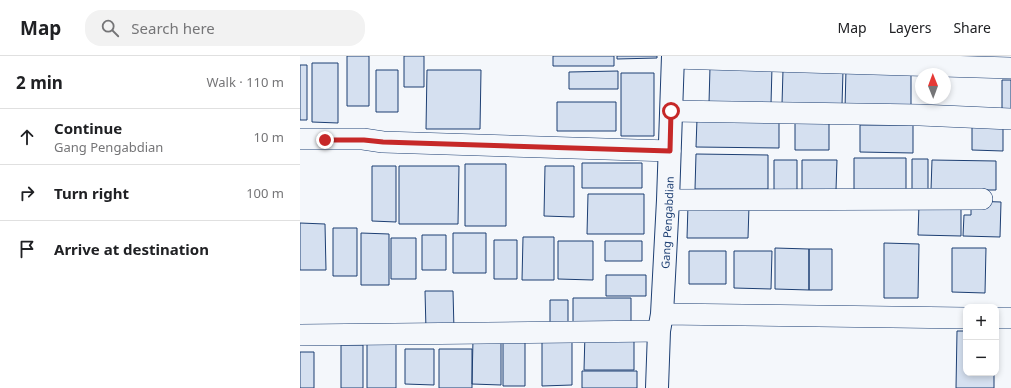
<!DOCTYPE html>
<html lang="en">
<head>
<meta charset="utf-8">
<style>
	body { margin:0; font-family:"Noto Sans",sans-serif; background:#f2f2f2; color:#202124 }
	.controls { position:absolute; right:12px; bottom:12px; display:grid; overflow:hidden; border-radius:8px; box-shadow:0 2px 6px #0003 }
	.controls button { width:36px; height:36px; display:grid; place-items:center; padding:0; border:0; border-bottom:1px solid #e0e0e0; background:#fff; color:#202124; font:20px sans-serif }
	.compass { position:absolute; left:615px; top:12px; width:36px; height:36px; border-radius:50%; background:#fff; box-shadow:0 2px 6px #0003; rotate:359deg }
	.stop { position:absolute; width:12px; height:12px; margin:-9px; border:3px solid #c62828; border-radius:50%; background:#fff }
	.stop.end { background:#c62828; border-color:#fff; box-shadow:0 1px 4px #0008 }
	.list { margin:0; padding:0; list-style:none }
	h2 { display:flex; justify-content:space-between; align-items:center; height:52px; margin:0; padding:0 16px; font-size:17px }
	h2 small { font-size:13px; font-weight:400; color:#757577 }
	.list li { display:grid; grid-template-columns:26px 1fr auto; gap:12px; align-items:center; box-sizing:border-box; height:56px; padding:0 16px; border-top:1px solid #e0e0e0 }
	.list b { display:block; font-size:15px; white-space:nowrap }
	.list p { margin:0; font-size:13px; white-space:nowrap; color:#757577 }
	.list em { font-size:13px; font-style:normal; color:#757577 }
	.icon { flex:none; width:22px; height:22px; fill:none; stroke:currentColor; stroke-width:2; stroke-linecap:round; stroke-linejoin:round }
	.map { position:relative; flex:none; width:711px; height:332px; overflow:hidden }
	header { display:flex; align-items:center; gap:24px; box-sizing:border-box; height:56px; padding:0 20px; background:#fff; border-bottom:1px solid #e0e0e0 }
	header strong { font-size:19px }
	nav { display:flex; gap:22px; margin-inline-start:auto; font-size:14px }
	.search { width:280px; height:36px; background:#f2f2f2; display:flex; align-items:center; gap:10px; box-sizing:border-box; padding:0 14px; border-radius:16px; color:#757577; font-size:15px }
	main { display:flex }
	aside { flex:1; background:#fff }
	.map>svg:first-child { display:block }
	.building { fill:#d5e0f0; stroke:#1d3f73 }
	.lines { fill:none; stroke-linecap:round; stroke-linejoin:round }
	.street-casing { stroke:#1d3f73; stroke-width:22 }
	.secondary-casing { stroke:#1d3f73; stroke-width:24 }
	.street { stroke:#f4f7fb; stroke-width:21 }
	.secondary { stroke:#f4f7fb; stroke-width:22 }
	.route { stroke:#c62828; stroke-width:5 }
	.labels { text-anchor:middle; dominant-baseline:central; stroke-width:3; stroke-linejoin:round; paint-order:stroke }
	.street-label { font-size:11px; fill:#1d3f73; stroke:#f4f7fb }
</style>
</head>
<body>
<header>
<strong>Map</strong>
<div class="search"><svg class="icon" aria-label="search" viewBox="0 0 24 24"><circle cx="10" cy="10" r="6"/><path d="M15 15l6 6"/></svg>Search here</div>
<nav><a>Map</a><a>Layers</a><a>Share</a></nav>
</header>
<main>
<aside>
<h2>2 min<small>Walk · 110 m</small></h2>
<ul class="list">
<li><svg class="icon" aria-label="ahead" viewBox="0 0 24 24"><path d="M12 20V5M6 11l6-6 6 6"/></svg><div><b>Continue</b><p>Gang Pengabdian</p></div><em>10 m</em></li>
<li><svg class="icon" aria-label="right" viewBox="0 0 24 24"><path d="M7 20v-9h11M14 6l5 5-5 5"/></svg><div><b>Turn right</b></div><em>100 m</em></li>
<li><svg class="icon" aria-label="arrive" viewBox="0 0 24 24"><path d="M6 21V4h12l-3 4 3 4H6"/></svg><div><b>Arrive at destination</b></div></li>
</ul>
</aside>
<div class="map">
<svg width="711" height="332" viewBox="0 0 711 332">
	<rect width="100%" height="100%" fill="#f4f7fb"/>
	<!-- building -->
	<path class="building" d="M47 0H69V50H47Z
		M104 0H124V31H104Z
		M253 0H314V10H253Z
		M317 0H357V2L317 3Z
		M12 7H38V67L12 66Z
		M0 9H7V64H0Z
		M410 11H472L471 48 409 47Z
		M546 13H611V54L545 53Z
		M76 14H98V56H76Z
		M127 14H181L180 73H126Z
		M483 14 543 15 542 49 482 48Z
		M318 15V33H269V16Z
		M321 17H354V80H321Z
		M702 24H711V54L702 53Z
		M257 46H316V75H257Z
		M397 63H479V92L396 91Z
		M495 65H529V94H495Z
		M672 67 703 68V95L672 94Z
		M560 69H613V97L560 96Z
		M396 98 468 99V133H395Z
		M554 102H606V135H554Z
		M612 103H628V136H612Z
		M474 104H497V134H474Z
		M502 104H537L536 134H502Z
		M632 104 696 105V134H631Z
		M282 107H342V132H282Z
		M165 108H206V170H165Z
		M72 110H96V166L72 165Z
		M99 110H159L158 168H99Z
		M245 110H274V161L244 160Z
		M288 138H344V178H287Z
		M671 145 701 146 700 181 663 180 664 159H671Z
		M619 148H661V180L618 179Z
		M388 149 449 150 448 182H387Z
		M0 167 25 168 26 214H0Z
		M33 172H57V220H33Z
		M61 177 89 178V229H61Z
		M153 177H186V217H153Z
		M122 179H146V214H122Z
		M223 181H254V224H222Z
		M91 182H116V223H91Z
		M194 184H217V223H194Z
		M258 185H293V224L258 223Z
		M305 185H342V205H305Z
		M584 187 619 188 618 242H584Z
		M475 192 509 193V234L475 233Z
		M652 192H686L685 237 652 236Z
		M509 193H532V234H509Z
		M389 195H426V228H389Z
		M434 195H472L471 233 434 232Z
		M306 219H346V240H306Z
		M125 235H153L154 274H126Z
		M273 242H331V268H273Z
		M250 244H268V269H250Z
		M657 275H666V317H694V332H656Z
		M285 277 334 278V314H284Z
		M242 282H272V329L242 330Z
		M173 283H201V329L172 328Z
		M203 286H225V330H203Z
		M67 288H96V332H67Z
		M41 289H63V332H41Z
		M105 293H134V329L105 328Z
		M139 293H172V332H139Z
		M0 296H14V332H0Z
		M282 315H337V332H282Z"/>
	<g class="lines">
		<defs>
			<path id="street" d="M373 2 711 12
				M371 55 620 59 711 63
				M0 83H63L83 86 370 95
				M368 144 682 143
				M362 258 666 262
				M696 262H711
				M0 279 359 275"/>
			<g id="secondary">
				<path id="s1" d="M357 332 359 275 362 258 368 144 373 0"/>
			</g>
		</defs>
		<!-- street casing -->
		<use href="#street" class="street-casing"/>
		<!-- secondary casing -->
		<use href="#secondary" class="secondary-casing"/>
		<!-- street -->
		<use href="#street" class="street"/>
		<!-- secondary -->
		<use href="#secondary" class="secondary"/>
	</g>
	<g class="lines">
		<!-- route -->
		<path class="route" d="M25 84H64L83 86 370 95 371 55"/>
	</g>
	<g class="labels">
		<!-- street labels -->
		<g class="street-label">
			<text stroke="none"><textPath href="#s1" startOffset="166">Gang Pengabdian</textPath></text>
		</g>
	</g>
</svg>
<div class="controls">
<button>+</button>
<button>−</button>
</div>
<svg class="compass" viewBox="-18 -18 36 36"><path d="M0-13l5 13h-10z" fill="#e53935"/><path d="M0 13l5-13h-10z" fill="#757577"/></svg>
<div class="stop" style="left:371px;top:55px"></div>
<div class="stop end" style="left:25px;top:84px"></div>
</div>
</main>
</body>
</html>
